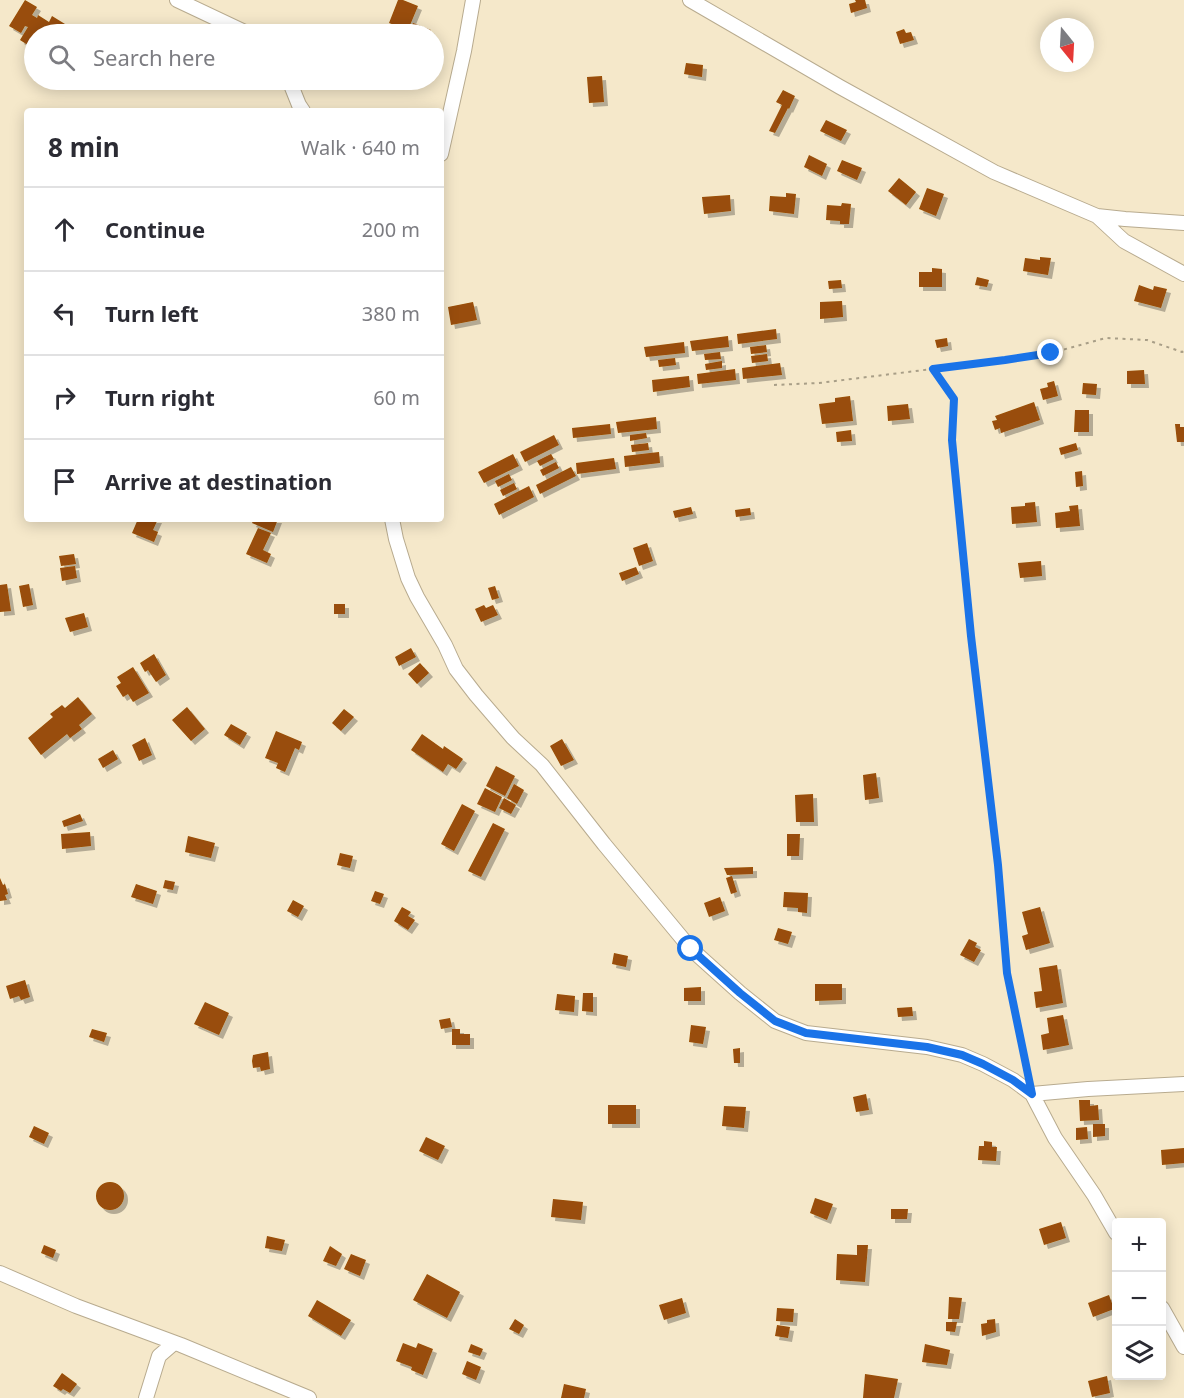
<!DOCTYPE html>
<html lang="en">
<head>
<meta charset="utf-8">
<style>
	body { margin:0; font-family:"Noto Sans",sans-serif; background:#f7f7f7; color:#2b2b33 }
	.controls { position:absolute; right:18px; bottom:18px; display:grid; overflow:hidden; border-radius:6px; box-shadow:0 3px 15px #0003 }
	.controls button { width:54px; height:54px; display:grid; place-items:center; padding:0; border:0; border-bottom:2px solid #e1e1e2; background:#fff; color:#2b2b33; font:30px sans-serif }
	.compass { position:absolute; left:1040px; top:18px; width:54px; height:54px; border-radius:50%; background:#fff; box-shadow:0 3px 15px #0003; rotate:162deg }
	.stop { position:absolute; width:18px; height:18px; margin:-14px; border:4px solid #1a73e8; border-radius:50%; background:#fff }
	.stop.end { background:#1a73e8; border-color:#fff; box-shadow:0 2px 6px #0008 }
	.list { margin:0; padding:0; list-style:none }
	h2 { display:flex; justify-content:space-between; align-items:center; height:78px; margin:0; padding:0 24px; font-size:26px }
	h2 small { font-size:20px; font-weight:400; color:#7c7c81 }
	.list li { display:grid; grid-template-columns:39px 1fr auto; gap:18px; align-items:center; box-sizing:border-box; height:84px; padding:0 24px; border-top:2px solid #e1e1e2 }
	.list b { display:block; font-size:22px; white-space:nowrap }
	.list em { font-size:20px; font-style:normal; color:#7c7c81 }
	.icon { flex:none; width:33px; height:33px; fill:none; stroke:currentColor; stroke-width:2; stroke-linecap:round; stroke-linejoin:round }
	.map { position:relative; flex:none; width:1184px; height:1398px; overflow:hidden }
	.search { position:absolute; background:#fff; box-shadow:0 3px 15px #0003; left:24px; top:24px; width:420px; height:66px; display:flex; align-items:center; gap:15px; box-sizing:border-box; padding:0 21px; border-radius:33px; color:#7c7c81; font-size:22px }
	.panel { position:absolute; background:#fff; box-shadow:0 3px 15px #0003; left:24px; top:108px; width:420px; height:414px; border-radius:6px }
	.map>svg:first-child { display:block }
	.building { fill:#994e07; filter:url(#shadow) }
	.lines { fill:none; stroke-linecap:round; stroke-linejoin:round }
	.minor-casing { stroke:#b8ab8f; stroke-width:16 }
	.path { stroke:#a89e87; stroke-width:2; stroke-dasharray:3 4.5; stroke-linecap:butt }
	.minor { stroke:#fff; stroke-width:14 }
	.route { stroke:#1a73e8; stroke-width:8 }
</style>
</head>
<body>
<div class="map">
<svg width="1184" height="1398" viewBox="0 0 1184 1398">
	<defs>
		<filter id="shadow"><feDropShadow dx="4" dy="4" stdDeviation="0" flood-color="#0004"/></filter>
	</defs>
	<rect width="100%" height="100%" fill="#f5e8ca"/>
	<!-- building -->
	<path class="building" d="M25 0 37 7 32 15 37 18 38 15 49 22 52 16 65 24 59 34H52L49 33 48 34H34V49L20 40 28 27 25 26 21 33 9 26Z
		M398 0H403L418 6 408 30 389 23Z
		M855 0H865L867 8 851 13 849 4 856 2Z
		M413 23 431 30 429 34H409Z
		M904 29 906 33 911 32 914 40 900 44 896 32Z
		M686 63 703 65 702 77 684 74Z
		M602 76 604 102 589 103 587 77Z
		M783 90 795 96 789 109 788 108 775 133 769 131 782 105 776 102Z
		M826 120 847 130 841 141 820 131Z
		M809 155 827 164 822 176 804 167Z
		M842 160 862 168 857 180 837 171Z
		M899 178 916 192 906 205 888 191Z
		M927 188 944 194 936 216 919 209Z
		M786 193 796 194 794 214 769 211 770 196 786 197Z
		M730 195 731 211 704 214 702 197Z
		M842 203 851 204 849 224H840V221L826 220 827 205 841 206Z
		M1040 257 1051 258 1048 275 1023 271 1025 258 1040 260Z
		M932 268 942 269V287H919V272H932Z
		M977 277 989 280 987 287 975 285Z
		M841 280 842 288 829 289 828 281Z
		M1139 285 1153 290 1154 286 1167 289 1161 308 1134 301Z
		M842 301 843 317 820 319V302Z
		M473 302 477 320 451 325 448 307Z
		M776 329 777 339 738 344 737 334Z
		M728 336 729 347 692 351 690 341Z
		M947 338 948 346 937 348 935 340Z
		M684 342 685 353 646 357 644 347Z
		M766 345 767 352 751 354 750 347Z
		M720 352 721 359 705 360 704 354Z
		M767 354 768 361 752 363 751 356Z
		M675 358 676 365 659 367 658 360Z
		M722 361V368L706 370 705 364Z
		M780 363 782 375 743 379 742 368Z
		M735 369 736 380 698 384 697 374Z
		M1144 370 1145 384H1127V371Z
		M689 376 690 387 653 392 652 380Z
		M1054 381 1058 396 1043 400 1040 389 1048 387 1047 383Z
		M1083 383 1097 384 1096 395 1082 394Z
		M850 396 853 421 822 424 819 404 835 402V398Z
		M1034 402 1040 420 1001 433 1000 428 995 430 992 421 997 420 995 416Z
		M908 404 910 419 888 421 887 406Z
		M1075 410H1089V432H1074Z
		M656 417 657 429 618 433 616 422Z
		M610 424 611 434 573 438 572 428Z
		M1175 424H1180V427H1184V442H1177Z
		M851 430 852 441 837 442 836 432Z
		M646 433 647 438 630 441V435Z
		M554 435 559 445 525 462 520 452Z
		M648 443 649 450 632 452 631 445Z
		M1076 443 1078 450 1061 455 1059 448Z
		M659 452 660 463 625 467 624 456Z
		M513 454 519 466 484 483 478 472Z
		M551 454 554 459 540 466 537 461Z
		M614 458 616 469 577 474 576 463Z
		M556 462 559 468 543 476 540 470Z
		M571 467 576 476 540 494 536 485Z
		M1082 471 1083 486 1076 487 1075 472Z
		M509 474 512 480 498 487 495 481Z
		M514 483 517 489 503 496 500 490Z
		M529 486 534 497 499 515 494 504Z
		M1035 502 1037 522 1012 524 1011 507 1025 506V503Z
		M1078 505 1080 526 1056 528 1055 513 1070 511 1069 506Z
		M691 507 693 514 675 518 673 511Z
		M750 508 751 515 736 517 735 510Z
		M138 519H158L153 530 158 532 154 542 132 533Z
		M254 519H278L273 532 252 523Z
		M258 528 271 533 263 550 271 554 267 563 246 554Z
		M647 543 653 561 639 566 633 548Z
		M74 554 76 564 61 566 59 556Z
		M1041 561 1042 576 1020 578 1018 563Z
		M75 566 77 578 62 581 60 568Z
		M636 567 639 574 622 581 619 573Z
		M7 584 11 611 0 612V585Z
		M29 584 33 605 23 607 19 586Z
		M495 586 499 598 492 600 488 588Z
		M334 604H345V614H334Z
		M484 605 486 608 493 605 498 615 481 622 475 609Z
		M84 613 88 627 70 632 65 618Z
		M411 648 416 657 399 666 395 657Z
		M154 654 166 675 156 682 148 670 145 672 140 663Z
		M420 663 429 673 417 684 408 674Z
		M133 667 149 693 133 702 128 694 123 697 116 686 121 683 117 677Z
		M78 697 92 714 79 725 82 729 70 738 67 734 41 755 28 738 53 717 50 714 62 705 65 708Z
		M187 707 205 729 191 741 172 720Z
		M344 709 354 717 341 731 332 723Z
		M231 724 247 733 240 745 224 735Z
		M276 731 302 742 299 750 295 748 285 772 276 768 278 763 265 758Z
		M422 734 443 749 444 746 463 759 456 769 448 764 443 772 411 750Z
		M145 738 152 755 139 761 132 745Z
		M562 739 574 760 561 766 550 746Z
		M113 750 118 759 103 768 98 759Z
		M496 766 515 776 505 796 486 786Z
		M876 773 879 798 865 800 863 775Z
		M514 784 524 790 517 804 507 798Z
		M485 788 502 797 495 812 477 804Z
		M813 794 814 822H796L795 795Z
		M504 798 516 805 511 814 499 808Z
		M462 804 475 811 454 851 441 844Z
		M80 814 83 821 64 827 62 821Z
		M493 823 505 829 481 877 468 871Z
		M90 832 91 846 62 849 61 834Z
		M787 834H800L799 856H787Z
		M188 836 215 843 211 858 185 852Z
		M340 853 353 856 350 868 337 865Z
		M753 867V874L727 875 724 868Z
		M732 876 737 892 731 894 726 878Z
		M0 878 3 885 5 884 8 894 5 895 7 900 0 901Z
		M165 880 175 882 173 890 163 888Z
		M136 884 157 891 153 904 131 897Z
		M375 891 384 894 380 904 371 901Z
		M784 892 808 893 807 913 798 912V908L783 907Z
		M720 897 725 911 709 917 704 903Z
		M293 900 304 906 298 917 287 911Z
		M402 907 411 912 408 916 415 920 408 930 394 921Z
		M1040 907 1050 943 1026 950 1022 936 1028 934 1022 912Z
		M778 928 792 932 788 944 774 940Z
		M969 939 977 943 975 947 981 950 974 962 960 955Z
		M614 953 628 956 626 967 612 964Z
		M1057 965 1063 1003 1036 1008 1034 992 1042 991 1039 968Z
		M25 980 30 997 21 1000 19 996 10 999 6 986Z
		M815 984H842V1000L815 1001Z
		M701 987V1001H684V988Z
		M583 993H593V1012L582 1011Z
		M557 994 575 996 574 1012 555 1010Z
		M205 1002 229 1013 219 1035 194 1024Z
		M912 1007 913 1016 898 1017 897 1008Z
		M1063 1015 1069 1045 1043 1050 1041 1035 1049 1033 1047 1018Z
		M450 1018 452 1027 441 1029 439 1020Z
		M691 1025 706 1027 703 1044 689 1042Z
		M92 1029 107 1033 104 1042 89 1037Z
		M452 1029H460V1034H470V1045H452Z
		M740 1048V1063H734L733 1049Z
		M268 1052 270 1069 261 1071 260 1067 253 1068 252 1061 253 1055Z
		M866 1094 869 1110 856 1112 853 1097Z
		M1079 1100H1090V1106L1098 1105 1099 1120 1080 1121Z
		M608 1105H636V1124H608Z
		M724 1106 746 1107 744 1128 722 1126Z
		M1093 1124H1105V1136L1093 1137Z
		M34 1126 49 1133 44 1144 29 1137Z
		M1087 1127 1088 1139 1076 1140V1128Z
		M426 1137 445 1146 438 1160 419 1151Z
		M984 1141 992 1142V1147H997L996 1161 978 1160 979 1146H984Z
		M1184 1148V1163L1162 1165 1161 1150Z
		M96 1196a14 14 0 1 1 28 0a14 14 0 1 1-28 0Z
		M815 1198 833 1204 827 1220 810 1213Z
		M553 1199 583 1202 581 1220 551 1217Z
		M891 1209H908L907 1219H891Z
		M1061 1222 1066 1238 1044 1245 1039 1229Z
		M267 1236 285 1240 282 1251 265 1248Z
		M44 1245 56 1250 53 1258 41 1253Z
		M857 1245H868L865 1282 836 1280 837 1254 857 1255Z
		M330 1246 342 1254 336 1266 323 1261Z
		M351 1254 366 1260 360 1276 344 1269Z
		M427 1274 460 1292 447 1318 413 1300Z
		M1109 1295 1114 1309 1093 1317 1088 1303Z
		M949 1297 962 1298 959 1319H948Z
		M682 1298 686 1313 664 1320 659 1305Z
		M317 1300 351 1320 341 1336 308 1316Z
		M777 1308 794 1309 793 1322 776 1321Z
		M515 1319 524 1325 519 1334 509 1329Z
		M995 1319 996 1332 982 1336 981 1324 987 1323V1320Z
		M946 1322H957L955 1332 946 1331Z
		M777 1325 790 1327 788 1338 775 1336Z
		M403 1343 416 1348 418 1343 433 1349 423 1375 411 1370 412 1367 396 1361Z
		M471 1344 483 1349 480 1356 468 1352Z
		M925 1344 950 1350 947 1365 922 1362Z
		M467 1361 481 1367 476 1380 462 1374Z
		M62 1373 77 1384 70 1393 63 1389 61 1391 53 1386Z
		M865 1374 898 1379 894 1398H863Z
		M1107 1376 1110 1393 1092 1397 1088 1381Z
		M564 1384 586 1389 584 1398H561Z"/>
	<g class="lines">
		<defs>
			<path id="minor" d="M177 0 249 34
				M690 0 840 87 994 172 1097 216 1125 219 1184 223
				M289 80 299 105 303 111
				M441 154 464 51 473 0
				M1097 216 1124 241 1184 274
				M392 519 396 539 408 578 417 597 445 645 456 669 476 695 513 738 542 765 604 844 691 949 740 993 775 1021 806 1033 927 1047 962 1055 983 1064 1013 1080 1032 1094 1055 1138 1094 1195 1116 1233
				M1032 1094 1088 1089 1184 1084
				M0 1273 76 1306 181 1345 309 1398
				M1162 1308 1184 1347
				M146 1398 159 1356 174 1343"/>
		</defs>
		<!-- minor casing -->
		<use href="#minor" class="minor-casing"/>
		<!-- path -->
		<path class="path" d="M933 369 954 399 952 440 971 636 998 865 1007 973 1027 1074
			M774 385 819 383 1005 360 1051 353 1106 338 1147 340 1182 352 1184 351"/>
		<!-- minor -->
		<use href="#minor" class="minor"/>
	</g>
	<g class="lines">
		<!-- route -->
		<path class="route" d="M691 949 740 993 775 1021 806 1033 927 1047 962 1055 983 1064 1013 1080 1032 1094 1007 973 998 865 971 636 952 440 954 399 933 369 1005 360 1051 353"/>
	</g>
</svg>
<div class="controls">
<button>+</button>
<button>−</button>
<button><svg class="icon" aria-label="layers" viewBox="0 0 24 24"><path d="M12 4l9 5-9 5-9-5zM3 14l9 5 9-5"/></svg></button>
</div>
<svg class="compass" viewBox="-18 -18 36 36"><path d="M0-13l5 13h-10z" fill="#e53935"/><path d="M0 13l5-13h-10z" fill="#7c7c81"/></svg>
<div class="stop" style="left:691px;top:949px"></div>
<div class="stop end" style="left:1051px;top:353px"></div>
<div class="search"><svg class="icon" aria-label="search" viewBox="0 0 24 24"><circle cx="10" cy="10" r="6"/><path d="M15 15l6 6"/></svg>Search here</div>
<section class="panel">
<h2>8 min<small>Walk · 640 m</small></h2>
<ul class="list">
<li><svg class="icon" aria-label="ahead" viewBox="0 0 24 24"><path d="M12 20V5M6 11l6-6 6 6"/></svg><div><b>Continue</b></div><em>200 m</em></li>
<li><svg class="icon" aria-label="left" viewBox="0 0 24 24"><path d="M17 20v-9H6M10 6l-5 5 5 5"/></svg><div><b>Turn left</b></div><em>380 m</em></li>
<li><svg class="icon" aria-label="right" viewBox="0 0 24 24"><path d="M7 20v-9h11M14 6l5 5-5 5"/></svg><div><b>Turn right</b></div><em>60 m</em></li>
<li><svg class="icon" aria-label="arrive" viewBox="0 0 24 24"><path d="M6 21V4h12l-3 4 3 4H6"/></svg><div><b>Arrive at destination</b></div></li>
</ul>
</section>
</div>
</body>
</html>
